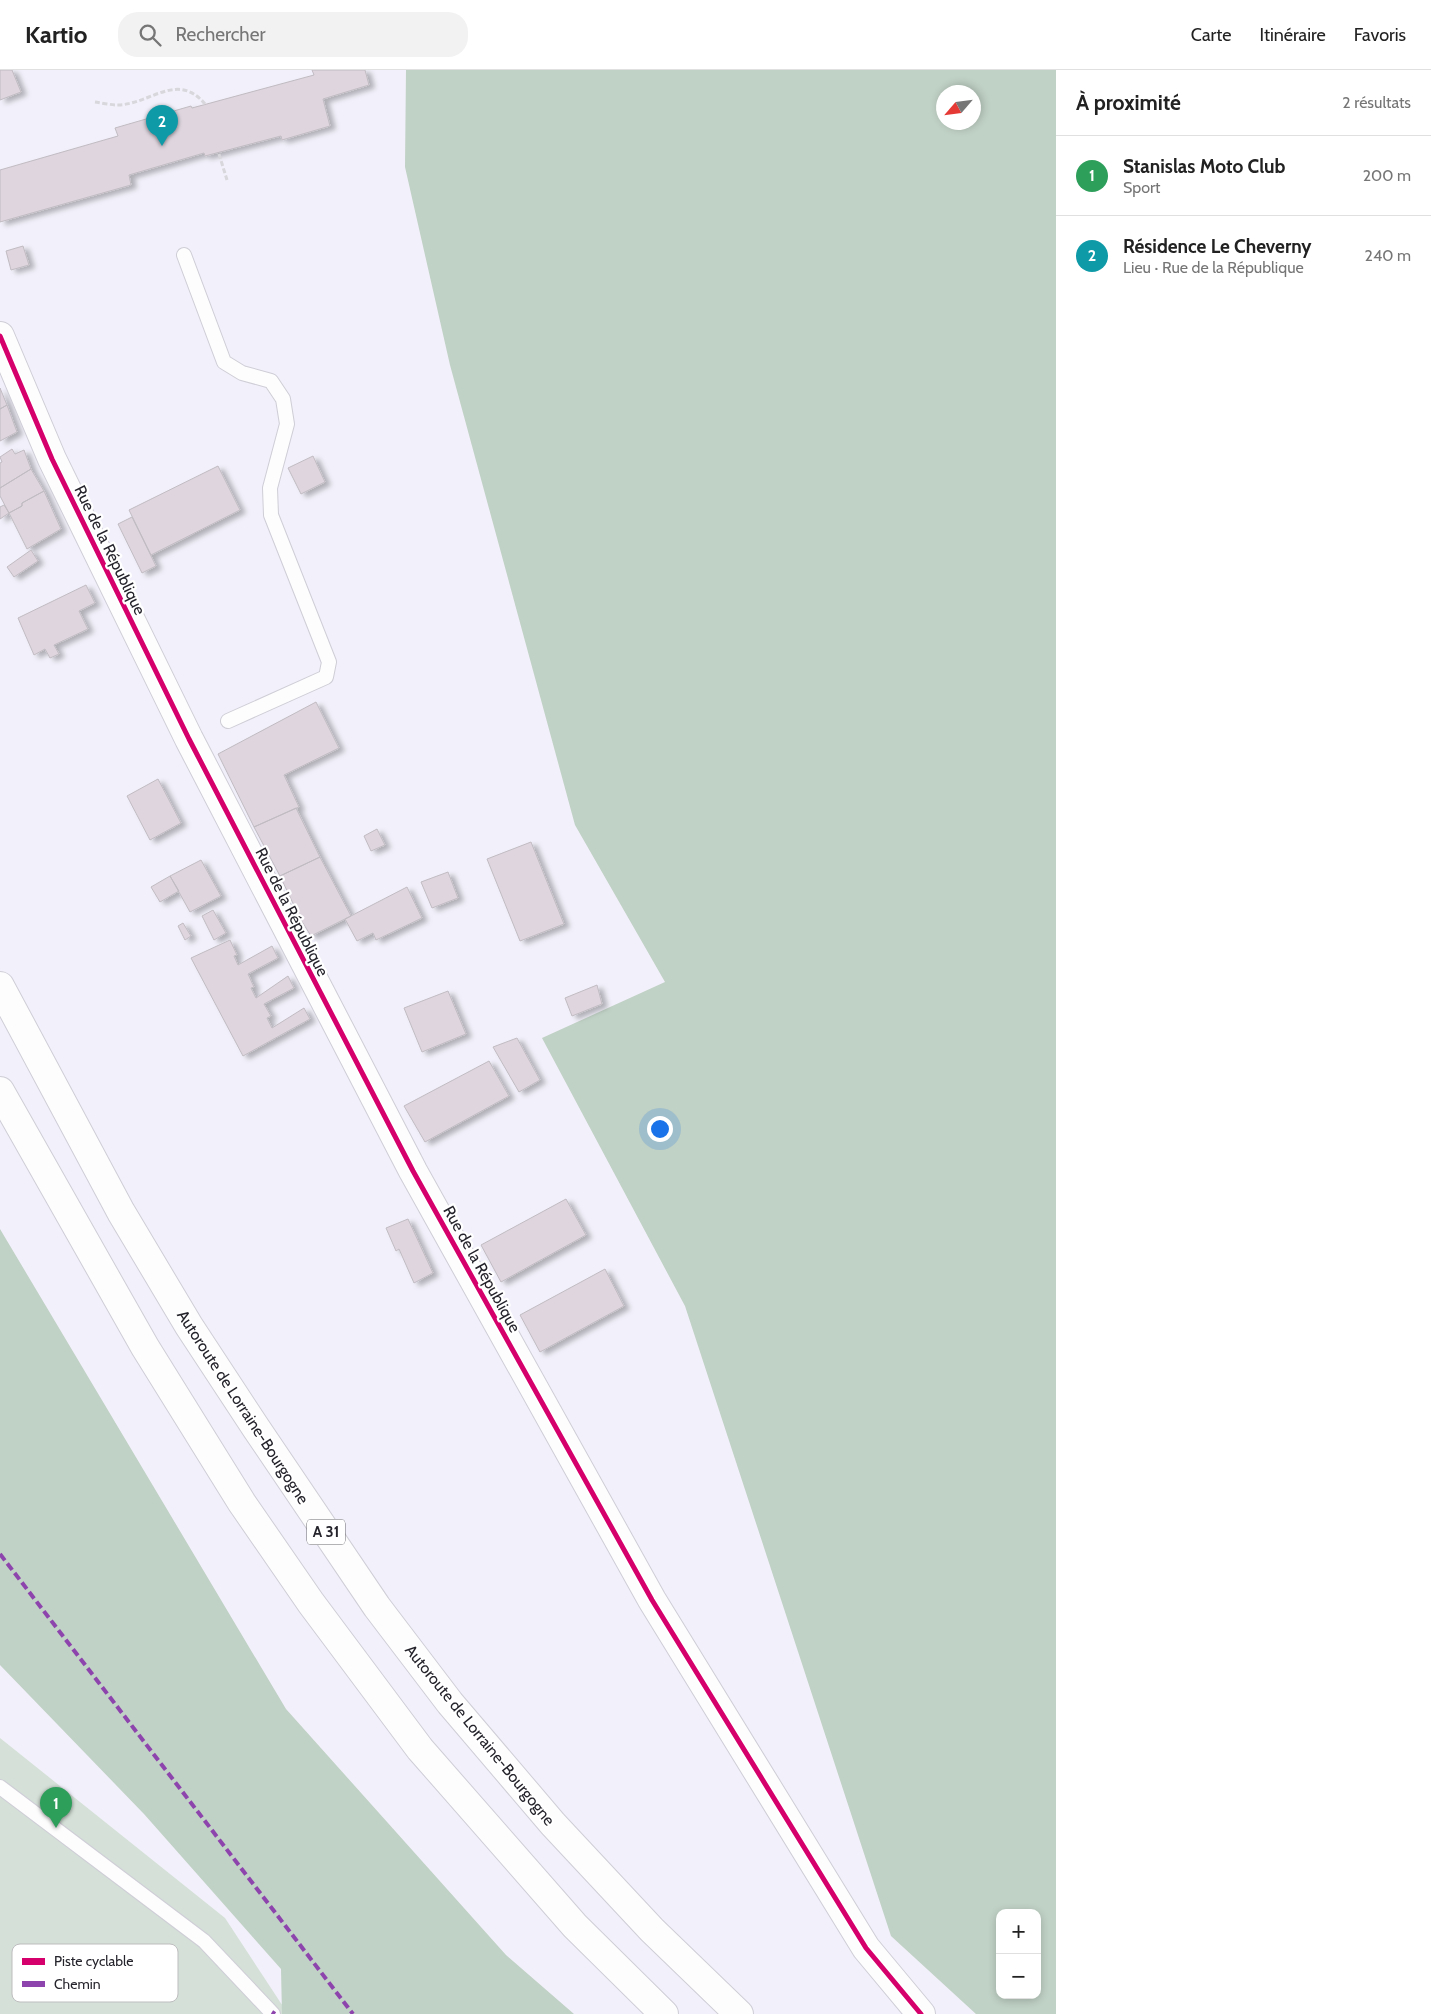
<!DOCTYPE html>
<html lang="fr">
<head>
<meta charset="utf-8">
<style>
	body { margin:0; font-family:Cabin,sans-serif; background:#f2f2f2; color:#222 }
	.controls { position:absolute; right:15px; bottom:15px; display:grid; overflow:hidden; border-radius:10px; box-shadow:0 2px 8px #0003 }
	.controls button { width:45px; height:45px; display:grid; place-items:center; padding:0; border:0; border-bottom:1px solid #e0e0e0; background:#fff; color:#222; font:25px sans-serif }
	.compass { position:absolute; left:936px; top:15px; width:45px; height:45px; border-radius:50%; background:#fff; box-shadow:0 2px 8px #0003; rotate:242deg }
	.you { position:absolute; left:659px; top:1058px; width:18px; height:18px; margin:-12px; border:4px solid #fff; border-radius:50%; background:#1a73e8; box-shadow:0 0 0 8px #1a73e833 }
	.badge { display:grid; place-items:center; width:32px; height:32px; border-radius:50%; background:#6d6b73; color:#fff; font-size:16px; font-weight:700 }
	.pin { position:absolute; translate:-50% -41px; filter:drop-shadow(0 1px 2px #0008) }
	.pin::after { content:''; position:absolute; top:26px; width:18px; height:15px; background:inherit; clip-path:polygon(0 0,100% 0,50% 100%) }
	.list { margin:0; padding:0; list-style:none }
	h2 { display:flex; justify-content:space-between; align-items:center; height:65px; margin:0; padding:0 20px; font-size:21px }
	h2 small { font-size:16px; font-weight:400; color:#767676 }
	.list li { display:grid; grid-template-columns:32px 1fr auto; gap:15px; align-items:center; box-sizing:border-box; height:80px; padding:0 20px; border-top:1px solid #e0e0e0 }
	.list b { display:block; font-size:19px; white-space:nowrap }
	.list p { margin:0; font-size:16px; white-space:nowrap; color:#767676 }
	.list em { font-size:16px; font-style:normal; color:#767676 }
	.icon { flex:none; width:28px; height:28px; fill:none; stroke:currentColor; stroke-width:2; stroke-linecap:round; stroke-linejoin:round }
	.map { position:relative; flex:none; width:1056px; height:1944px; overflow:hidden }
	header { display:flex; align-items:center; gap:30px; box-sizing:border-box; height:70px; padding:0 25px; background:#fff; border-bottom:1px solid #e0e0e0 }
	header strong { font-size:24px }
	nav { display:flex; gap:28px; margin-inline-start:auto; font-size:18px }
	.search { width:350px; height:45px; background:#f2f2f2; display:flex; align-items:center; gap:12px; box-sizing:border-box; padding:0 18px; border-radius:20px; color:#767676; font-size:19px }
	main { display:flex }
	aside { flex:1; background:#fff }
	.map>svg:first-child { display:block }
	.green { fill:#d4e0d8 }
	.forest { fill:#c0d1c5; fill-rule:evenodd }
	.building { fill:#ded5de; stroke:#c1bbc2; filter:url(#shadow) }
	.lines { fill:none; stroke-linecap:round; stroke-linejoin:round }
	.lane-casing { stroke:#cfcdd6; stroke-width:16 }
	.secondary-casing { stroke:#cfcdd6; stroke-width:30 }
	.highway-casing { stroke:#cfcdd6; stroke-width:30 }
	.path { stroke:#d8d7db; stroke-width:3; stroke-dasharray:5 2.5; stroke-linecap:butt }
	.lane { stroke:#fdfdfe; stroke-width:14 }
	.secondary { stroke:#fdfdfe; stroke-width:28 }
	.highway { stroke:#fdfdfe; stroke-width:28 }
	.quiet { stroke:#8e44ad; stroke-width:4; stroke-dasharray:8 4; stroke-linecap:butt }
	.cycleway-casing { stroke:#fff; stroke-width:8 }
	.cycleway { stroke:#d6006c; stroke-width:5 }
	.labels { text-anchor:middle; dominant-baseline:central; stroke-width:4.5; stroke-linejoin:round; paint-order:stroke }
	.shield { fill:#fff; stroke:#66656b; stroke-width:1 }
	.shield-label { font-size:15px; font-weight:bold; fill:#25232b }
	.street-label { font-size:16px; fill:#25232b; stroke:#fff }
	.key { fill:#fff; stroke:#bebdbf; stroke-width:1 }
	.key-label { font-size:14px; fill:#25232b }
</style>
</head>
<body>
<header>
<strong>Kartio</strong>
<div class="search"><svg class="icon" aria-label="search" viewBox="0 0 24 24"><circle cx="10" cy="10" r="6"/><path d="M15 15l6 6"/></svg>Rechercher</div>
<nav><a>Carte</a><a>Itinéraire</a><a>Favoris</a></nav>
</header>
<main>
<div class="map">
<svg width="1056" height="1944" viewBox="0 0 1056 1944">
	<defs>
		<filter id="shadow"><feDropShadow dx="5.5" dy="3" stdDeviation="2.5" flood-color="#0004"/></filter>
	</defs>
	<rect width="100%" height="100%" fill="#f2f0fa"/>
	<!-- green -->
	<path class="green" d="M0 1668 225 1848 288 1944H0Z"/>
	<!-- forest -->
	<path class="forest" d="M406 0H1056V1944H976L891 1866 685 1236 542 968 665 912 575 755 450 295 405 97ZM944 22H974V52H944ZM1000 1843H1037V1925H1000Z
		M0 1159 286 1639 506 1885 574 1944H282L281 1899 144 1744 0 1595Z"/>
	<!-- building -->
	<path class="building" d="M0 0H12L21 22 0 30Z
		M312 0H365L369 15 323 29 330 56 282 70 281 66 205 86 204 83 129 105 131 115 0 152V100L118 66 115 58 191 36 192 38 314 5Z
		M23 176 29 195 11 200 6 181Z
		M0 318 7 335 0 339Z
		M7 335 17 362 0 371V339Z
		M12 379 15 384 24 380 31 399 0 418V393L2 392 0 387Z
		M313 386 325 412 301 424 288 398Z
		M218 396 240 440 151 485 129 440Z
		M31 399 44 421 22 433V436L9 443 0 426V418Z
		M44 421 61 459 27 479 9 443 22 436V433Z
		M4 435 9 443 0 449V437Z
		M132 447 156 496 142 503 118 454Z
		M31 480 38 491 14 507 7 497Z
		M86 515 95 533 79 541 88 559 54 575 59 584 50 588 45 579 34 585 18 548Z
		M316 632 339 678 284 705 299 737 254 757 218 684Z
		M158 709 181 753 150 770 127 726Z
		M296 738 320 787 280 806 254 757Z
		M377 759 385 775 371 781 364 766Z
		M531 772 564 854 520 871 487 789Z
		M320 787 351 846 311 866 301 850 280 806Z
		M201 790 221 826 190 842 170 806Z
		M448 802 458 828 432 838 421 812Z
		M170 806 179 821 160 832 151 817Z
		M407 817 422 848 376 870 373 863 357 871 345 849Z
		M213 840 226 863 214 870 202 846Z
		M183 853 191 866 185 870 178 856Z
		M230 870 237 885 234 886 238 895 272 876 278 888 248 904 254 917 251 918 256 928 288 906 294 918 264 934 271 946 267 948 272 958 304 938 310 949 243 986 191 888Z
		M597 915 602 934 572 946 565 928Z
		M448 921 466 964 422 982 404 938Z
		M517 968 540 1010 519 1022 493 977Z
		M489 991 509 1026 425 1072 404 1036Z
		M566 1129 586 1165 501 1212 481 1175Z
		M408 1149 433 1203 414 1213 399 1179 396 1181 386 1158Z
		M605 1199 624 1236 540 1282 520 1245Z"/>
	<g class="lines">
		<defs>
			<path id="lane" d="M184 185 224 292 242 303 271 311 283 329 287 354 270 418 271 445 329 592 326 607 228 651
				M0 1717 204 1871 273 1944"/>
			<path id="secondary" d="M0 266 52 389 189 669 413 1101 652 1530 866 1878 921 1944"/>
			<path id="highway" d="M0 916 121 1142 189 1256 256 1358 377 1537 450 1633 553 1754 652 1860 739 1944
				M0 1021 145 1277 242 1433 311 1533 420 1679 575 1856 664 1944"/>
		</defs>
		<!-- lane casing -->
		<use href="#lane" class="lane-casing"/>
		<!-- secondary casing -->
		<use href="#secondary" class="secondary-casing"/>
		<!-- highway casing -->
		<use href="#highway" class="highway-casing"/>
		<!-- path -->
		<path class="path" d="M95 32C102 33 111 35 118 35 151 34 177 1 205 34
			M219 84 227 110"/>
		<!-- lane -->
		<use href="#lane" class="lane"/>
		<!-- secondary -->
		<use href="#secondary" class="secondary"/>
		<!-- highway -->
		<use href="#highway" class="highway"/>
		<!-- quiet -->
		<path class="quiet" d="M0 1484 353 1944
			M272 1942 275 1944"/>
		<defs>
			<path id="cycleway" d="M0 266 52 389 189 669 413 1101 652 1530 866 1878 921 1944"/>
		</defs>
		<!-- cycleway casing -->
		<use href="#cycleway" class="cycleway-casing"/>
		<!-- cycleway -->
		<use href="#cycleway" class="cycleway"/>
	</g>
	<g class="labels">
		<!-- shield labels -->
		<rect class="shield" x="307" y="1449.5" width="38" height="25" rx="4"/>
		<g class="shield-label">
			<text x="326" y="1462">A 31</text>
		</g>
		<!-- street labels -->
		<g class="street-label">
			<text transform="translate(110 480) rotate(64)">Rue de la République</text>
			<text transform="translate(292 842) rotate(63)">Rue de la République</text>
			<text transform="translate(482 1199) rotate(61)">Rue de la République</text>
			<text transform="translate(243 1337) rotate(57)">Autoroute de Lorraine-Bourgogne</text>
			<text transform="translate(480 1665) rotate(51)">Autoroute de Lorraine-Bourgogne</text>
		</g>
	</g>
	<!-- legend -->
	<rect x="12" y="1874" width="166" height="58" rx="8" class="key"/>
	<rect x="22" y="1888" width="23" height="7" fill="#d6006c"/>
	<rect x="22" y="1911" width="23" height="6" fill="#8e44ad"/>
	<g class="key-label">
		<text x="54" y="1896">Piste cyclable</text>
		<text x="54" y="1919">Chemin</text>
	</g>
</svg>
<div class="controls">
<button>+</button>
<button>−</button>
</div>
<svg class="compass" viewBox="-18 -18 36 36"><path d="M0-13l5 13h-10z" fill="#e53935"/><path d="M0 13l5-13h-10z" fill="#767676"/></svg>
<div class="you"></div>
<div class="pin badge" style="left:56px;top:1758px;background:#2e9e5b">1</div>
<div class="pin badge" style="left:162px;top:76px;background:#0f9aa8">2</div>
</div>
<aside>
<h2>À proximité<small>2 résultats</small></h2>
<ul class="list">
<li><span class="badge" style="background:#2e9e5b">1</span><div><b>Stanislas Moto Club</b><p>Sport</p></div><em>200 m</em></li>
<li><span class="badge" style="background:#0f9aa8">2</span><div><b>Résidence Le Cheverny</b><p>Lieu · Rue de la République</p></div><em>240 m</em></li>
</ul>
</aside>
</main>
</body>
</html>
